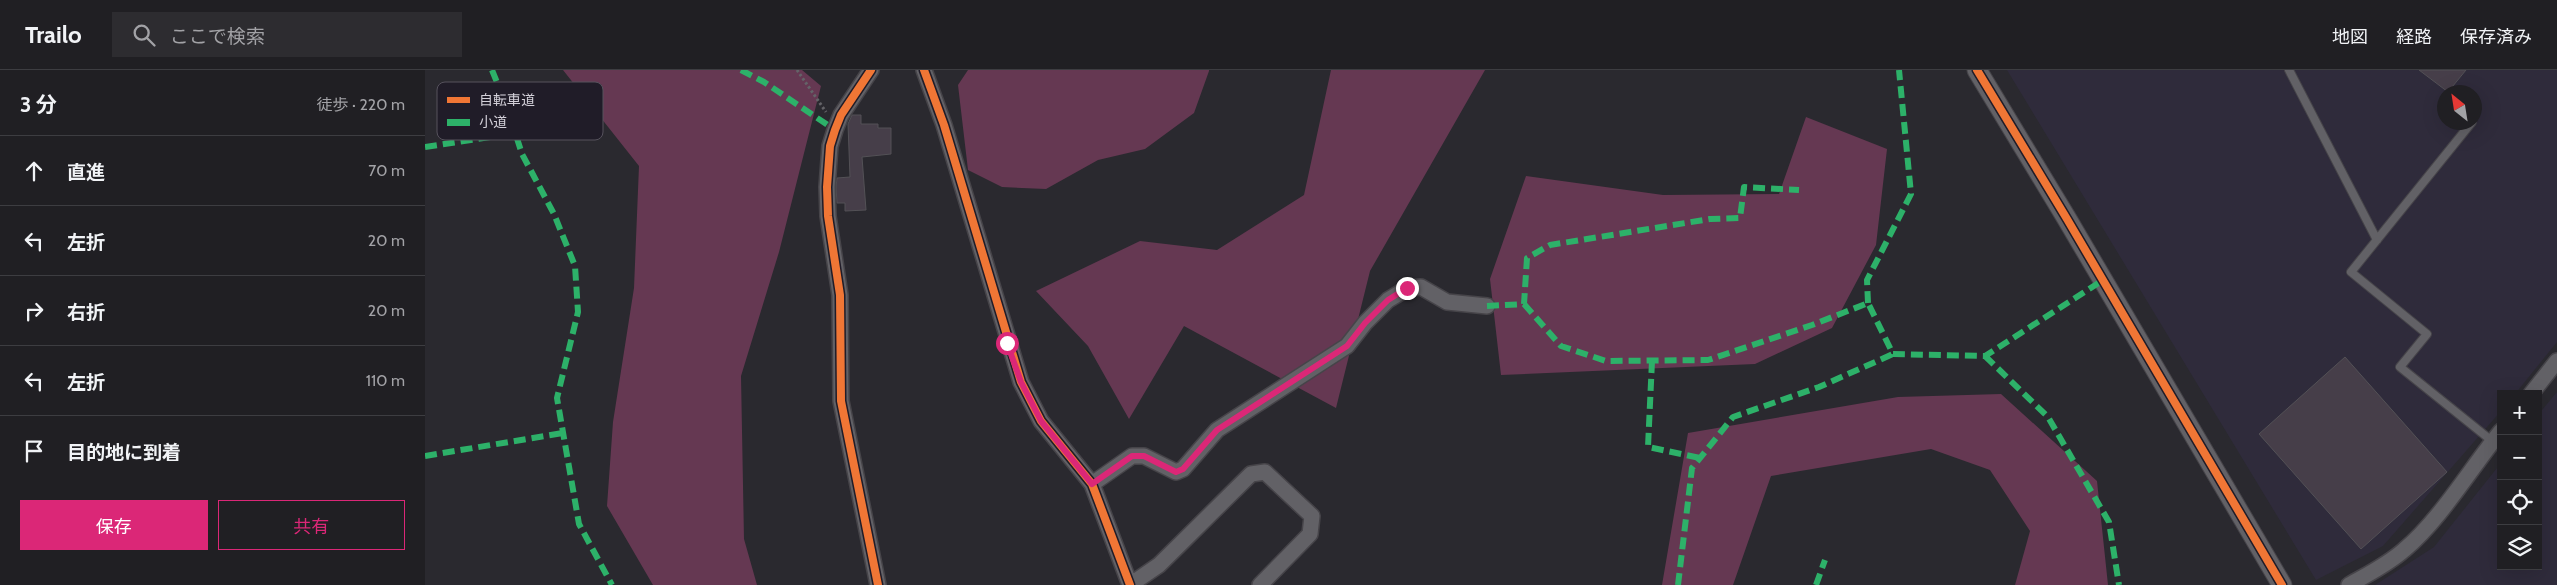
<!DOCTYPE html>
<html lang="ja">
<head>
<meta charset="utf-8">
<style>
	body { margin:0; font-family:Cabin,"Noto Sans JP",sans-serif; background:#2d2c30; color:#f1f3f6 }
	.controls { position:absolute; right:15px; bottom:15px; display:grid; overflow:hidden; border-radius:0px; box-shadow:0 5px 20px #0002 }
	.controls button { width:45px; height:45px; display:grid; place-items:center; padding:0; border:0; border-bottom:1px solid #3d3d41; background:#201f23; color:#f1f3f6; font:25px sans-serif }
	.compass { position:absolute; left:2012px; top:15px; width:45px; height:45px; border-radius:50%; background:#201f23; box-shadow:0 5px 20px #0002; rotate:330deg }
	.stop { position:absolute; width:15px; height:15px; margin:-11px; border:4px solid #db2777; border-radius:50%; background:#fff }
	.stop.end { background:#db2777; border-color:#fff; box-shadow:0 1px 5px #0008 }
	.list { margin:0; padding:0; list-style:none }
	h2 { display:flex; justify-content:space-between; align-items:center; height:65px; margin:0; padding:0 20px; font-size:21px }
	h2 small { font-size:16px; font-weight:400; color:#a2a2a6 }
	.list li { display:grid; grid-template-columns:32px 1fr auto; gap:15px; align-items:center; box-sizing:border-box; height:70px; padding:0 20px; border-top:1px solid #3d3d41 }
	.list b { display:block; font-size:19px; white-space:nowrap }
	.list em { font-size:16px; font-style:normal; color:#a2a2a6 }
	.actions { display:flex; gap:10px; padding:15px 20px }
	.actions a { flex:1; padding:11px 0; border:1px solid #db2777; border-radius:0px; text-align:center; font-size:18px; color:#db2777 }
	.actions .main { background:#db2777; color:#fff }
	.icon { flex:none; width:28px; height:28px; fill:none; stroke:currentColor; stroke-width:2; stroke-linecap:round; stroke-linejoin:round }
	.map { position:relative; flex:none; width:2132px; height:515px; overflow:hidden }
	header { display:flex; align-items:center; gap:30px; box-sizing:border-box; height:70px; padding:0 25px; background:#201f23; border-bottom:1px solid #3d3d41 }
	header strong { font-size:24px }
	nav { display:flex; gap:28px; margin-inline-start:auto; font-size:18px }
	.search { width:350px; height:45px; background:#2d2c30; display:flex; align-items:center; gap:12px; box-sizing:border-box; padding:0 18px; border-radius:0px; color:#a2a2a6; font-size:19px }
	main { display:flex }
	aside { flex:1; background:#201f23 }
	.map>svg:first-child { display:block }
	.built { fill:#2f2b3b; fill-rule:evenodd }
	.forest { fill:#653852 }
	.building { fill:#463e49; stroke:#535156 }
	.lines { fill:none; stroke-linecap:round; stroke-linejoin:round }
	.service-casing { stroke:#464449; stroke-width:10 }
	.minor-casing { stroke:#464449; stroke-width:18 }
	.tertiary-casing { stroke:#464449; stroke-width:21 }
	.path { stroke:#646368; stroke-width:3; stroke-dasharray:2.5 2.5; stroke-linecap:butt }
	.service { stroke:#626166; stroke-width:8 }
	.minor { stroke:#626166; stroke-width:15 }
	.tertiary { stroke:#626166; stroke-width:19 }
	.quiet { stroke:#2db169; stroke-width:6; stroke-dasharray:12 6; stroke-linecap:butt }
	.cycleway-casing { stroke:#201c28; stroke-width:11 }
	.cycleway { stroke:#f07635; stroke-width:8 }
	.route { stroke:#db2777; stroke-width:6 }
	.key { fill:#201c28; stroke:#56525d; stroke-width:1 }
	.key-label { font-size:14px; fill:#d3d0d9 }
</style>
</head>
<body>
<header>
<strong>Trailo</strong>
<div class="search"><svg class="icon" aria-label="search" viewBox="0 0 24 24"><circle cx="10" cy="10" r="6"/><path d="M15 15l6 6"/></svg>ここで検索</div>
<nav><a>地図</a><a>経路</a><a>保存済み</a></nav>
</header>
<main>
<aside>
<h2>3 分<small>徒歩 · 220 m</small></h2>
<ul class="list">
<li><svg class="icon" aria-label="ahead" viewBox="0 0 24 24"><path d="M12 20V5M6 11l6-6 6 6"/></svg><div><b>直進</b></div><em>70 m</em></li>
<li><svg class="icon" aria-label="left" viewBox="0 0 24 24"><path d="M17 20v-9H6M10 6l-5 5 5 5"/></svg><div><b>左折</b></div><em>20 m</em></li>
<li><svg class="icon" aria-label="right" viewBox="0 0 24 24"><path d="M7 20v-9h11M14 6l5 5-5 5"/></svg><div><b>右折</b></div><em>20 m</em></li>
<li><svg class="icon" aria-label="left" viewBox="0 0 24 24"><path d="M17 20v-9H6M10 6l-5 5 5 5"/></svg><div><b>左折</b></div><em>110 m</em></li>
<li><svg class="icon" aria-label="arrive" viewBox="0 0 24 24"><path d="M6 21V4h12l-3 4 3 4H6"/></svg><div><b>目的地に到着</b></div></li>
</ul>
<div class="actions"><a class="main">保存</a><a>共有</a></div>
</aside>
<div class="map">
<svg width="2132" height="515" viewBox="0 0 2132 515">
	<rect width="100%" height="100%" fill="#2a292f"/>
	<!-- built -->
	<path class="built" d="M1582 0H2132V272L2090 324H2076V341L1958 476 1891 510ZM2020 22H2050V52H2020Z
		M2132 322V515H1950L2009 477 2076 393V496H2113V345Z"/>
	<!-- forest -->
	<path class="forest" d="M138 0H377L396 16 354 182 316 306 319 469 332 515H228L182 436 188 352 209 218 214 96Z
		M543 0H784V1L769 43 720 79 673 90 621 119 577 117 543 100 533 15Z
		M906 0H1060L945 201 911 338 759 256 704 349 663 276 611 221 715 171 792 180 879 125Z
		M1381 47 1462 79 1451 175 1407 258 1330 294 1076 305 1065 209 1101 106 1238 125 1354 124Z
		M1576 324 1672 411 1683 515H1590L1605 461 1565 400 1506 379 1346 406 1308 515H1237L1263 363 1473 327Z"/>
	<!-- building -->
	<path class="building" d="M1994 0H2041L2023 22Z
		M427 45H436V54H453V58H466V84L437 87 441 140 420 141V133H412L411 117 412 108 425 107 423 54Z
		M1920 287 2022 402 1936 479 1834 364Z"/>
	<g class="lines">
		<defs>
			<path id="service" d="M1864 0 1952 170
				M2047 52 1926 202 2002 264 1975 297 2067 371"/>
			<path id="minor" d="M446 0 416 45 410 60 405 76 402 117 403 146 415 225 416 331 453 515
				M499 0 519 55 596 312 616 351 667 414 705 515
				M2106 324 2132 291
				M667 414 707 386H719L751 402 758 399 792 360 922 276 940 253 963 230 983 218 996 217 1022 232 1062 236
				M705 515 734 495 826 404 840 402 887 446 885 464 835 515
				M1924 515C1943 504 1962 495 1979 480 2015 450 2046 398 2076 361"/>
			<path id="tertiary" d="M1552 0 1642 149 1857 515"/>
		</defs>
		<!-- service casing -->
		<use href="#service" class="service-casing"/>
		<!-- minor casing -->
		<use href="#minor" class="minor-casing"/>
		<!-- tertiary casing -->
		<use href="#tertiary" class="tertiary-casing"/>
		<!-- path -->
		<path class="path" d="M372 0 401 42"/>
		<!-- service -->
		<use href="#service" class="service"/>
		<!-- minor -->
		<use href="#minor" class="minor"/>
		<!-- tertiary -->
		<use href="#tertiary" class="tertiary"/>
		<!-- quiet -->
		<path class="quiet" d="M67 0 82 37 97 84 129 144 150 196 153 242 132 328 154 454 187 515
			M316 0 339 12 410 60
			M0 77 91 63
			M1443 233 1442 210 1486 124 1474 0
			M1099 234 1136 276 1181 291 1283 290 1387 255 1443 233 1468 284 1560 286 1678 210
			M1062 236 1099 234 1102 188 1125 175 1285 149 1315 148 1319 117 1374 120
			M1560 286 1623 347 1684 452 1694 515
			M1227 291 1223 377 1275 388
			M0 386 138 363
			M1253 515 1267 398 1308 347 1394 317 1468 284
			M1391 515 1400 490"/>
		<defs>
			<path id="cycleway" d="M446 0 416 45 410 60 405 76 402 117 403 146 415 225 416 331 453 515
				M499 0 519 55 596 312 616 351 667 414 705 515
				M1552 0 1642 149 1857 515"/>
		</defs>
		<!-- cycleway casing -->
		<use href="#cycleway" class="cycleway-casing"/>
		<!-- cycleway -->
		<use href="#cycleway" class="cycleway"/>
	</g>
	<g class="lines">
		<!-- route -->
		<path class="route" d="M582 273 596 312 616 351 667 414 707 386H719L751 402 758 399 792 360 922 276 940 253 963 230 982 218"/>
	</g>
	<!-- legend -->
	<rect x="12" y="12" width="166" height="58" rx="8" class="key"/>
	<rect x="22" y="27" width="23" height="6" fill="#f07635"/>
	<rect x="22" y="49" width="23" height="7" fill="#2db169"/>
	<g class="key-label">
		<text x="54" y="35">自転車道</text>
		<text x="54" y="57">小道</text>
	</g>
</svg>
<div class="controls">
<button>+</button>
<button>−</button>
<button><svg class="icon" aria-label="locate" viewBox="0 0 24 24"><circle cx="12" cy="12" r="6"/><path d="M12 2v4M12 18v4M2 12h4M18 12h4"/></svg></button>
<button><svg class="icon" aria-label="layers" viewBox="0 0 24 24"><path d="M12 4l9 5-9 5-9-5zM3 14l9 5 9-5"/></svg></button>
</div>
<svg class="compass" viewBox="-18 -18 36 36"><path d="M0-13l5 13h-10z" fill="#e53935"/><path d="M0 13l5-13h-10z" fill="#a2a2a6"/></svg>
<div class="stop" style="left:582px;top:273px"></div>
<div class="stop end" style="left:982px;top:218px"></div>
</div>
</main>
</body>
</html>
